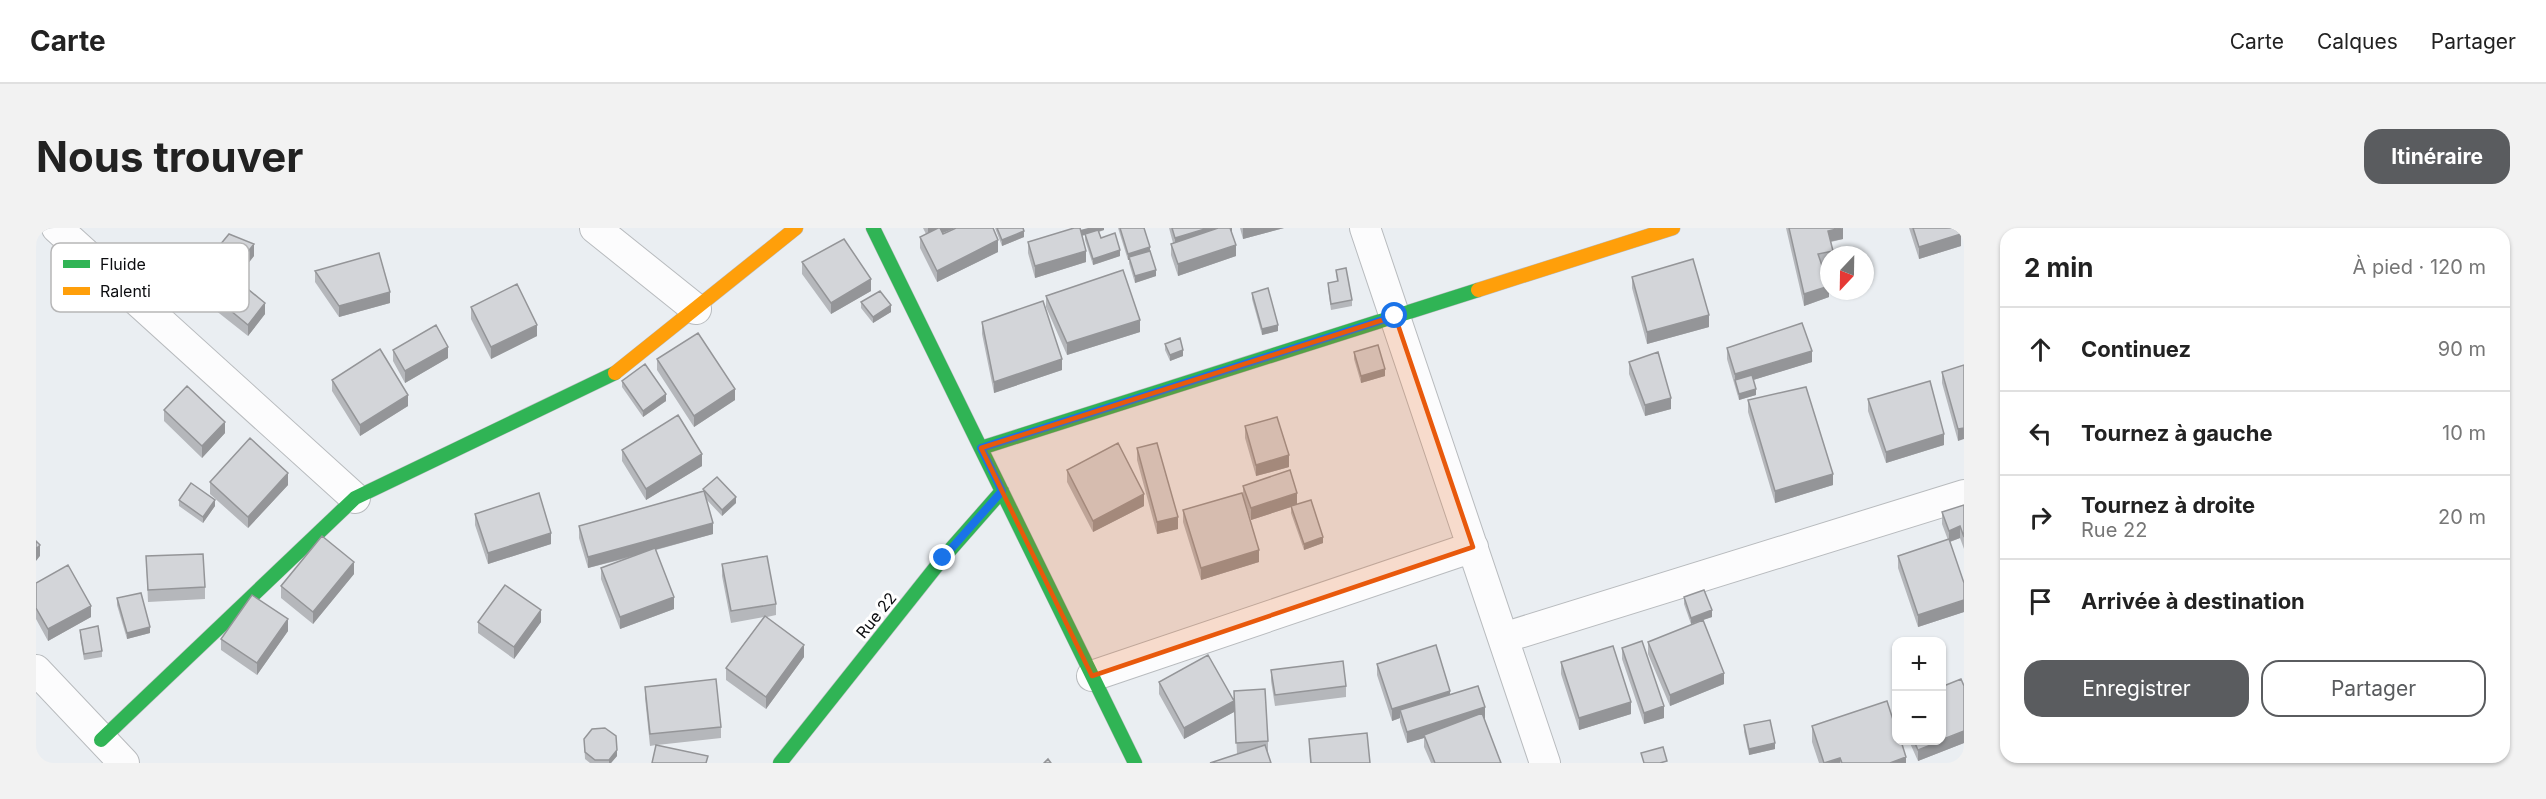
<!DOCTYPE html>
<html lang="fr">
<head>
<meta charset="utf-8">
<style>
	body { margin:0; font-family:Inter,sans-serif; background:#f2f2f2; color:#222 }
	.controls { position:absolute; right:18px; bottom:18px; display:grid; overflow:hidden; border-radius:12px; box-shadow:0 2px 4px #0004 }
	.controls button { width:54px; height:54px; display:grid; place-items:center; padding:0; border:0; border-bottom:2px solid #e0e0e0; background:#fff; color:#222; font:30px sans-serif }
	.compass { position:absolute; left:1784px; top:18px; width:54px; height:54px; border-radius:50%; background:#fff; box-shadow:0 2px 4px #0004; rotate:202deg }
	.stop { position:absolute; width:18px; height:18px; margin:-14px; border:4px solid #1a73e8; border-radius:50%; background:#fff }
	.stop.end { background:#1a73e8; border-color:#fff; box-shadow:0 2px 6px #0008 }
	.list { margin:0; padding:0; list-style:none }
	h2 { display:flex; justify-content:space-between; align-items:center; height:78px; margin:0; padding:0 24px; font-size:26px }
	h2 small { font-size:20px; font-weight:400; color:#767676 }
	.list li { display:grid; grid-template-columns:39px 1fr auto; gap:18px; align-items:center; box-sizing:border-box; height:84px; padding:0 24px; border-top:2px solid #e0e0e0 }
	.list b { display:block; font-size:22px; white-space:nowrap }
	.list p { margin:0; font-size:20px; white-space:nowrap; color:#767676 }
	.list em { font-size:20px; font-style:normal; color:#767676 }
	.actions { display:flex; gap:12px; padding:18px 24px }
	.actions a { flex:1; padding:14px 0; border:2px solid #5a5c5f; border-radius:18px; text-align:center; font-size:21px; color:#5a5c5f }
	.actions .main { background:#5a5c5f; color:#fff }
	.icon { flex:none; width:33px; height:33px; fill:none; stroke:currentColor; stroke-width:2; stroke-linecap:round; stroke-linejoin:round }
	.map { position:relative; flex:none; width:1928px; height:535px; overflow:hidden; border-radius:18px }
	header { display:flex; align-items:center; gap:36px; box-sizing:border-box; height:84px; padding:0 30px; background:#fff; border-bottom:2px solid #e0e0e0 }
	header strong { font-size:28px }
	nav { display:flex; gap:33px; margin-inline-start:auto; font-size:21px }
	.intro { display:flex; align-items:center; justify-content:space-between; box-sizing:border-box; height:144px; padding:0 36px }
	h1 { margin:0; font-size:42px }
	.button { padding:15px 27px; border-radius:18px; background:#5a5c5f; color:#fff; font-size:21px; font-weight:700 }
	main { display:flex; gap:36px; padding:0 36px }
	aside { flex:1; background:#fff; border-radius:18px; box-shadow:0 2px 4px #0004 }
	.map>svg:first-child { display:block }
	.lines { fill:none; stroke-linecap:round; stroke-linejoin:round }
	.street-casing { stroke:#b8bbbe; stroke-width:32 }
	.fast-casing { stroke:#b8bbbe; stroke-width:15 }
	.slow-casing { stroke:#b8bbbe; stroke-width:15 }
	.street { stroke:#fcfcfd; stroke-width:30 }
	.fast { stroke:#30b455; stroke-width:14 }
	.slow { stroke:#ff9f0a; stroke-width:14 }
	.wall { fill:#b5b7bb }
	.shaded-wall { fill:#949598 }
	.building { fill:#d3d5d9; stroke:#949598; stroke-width:1.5 }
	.route { stroke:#1a73e8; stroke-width:8 }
	.marked { fill:#e8590c; fill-opacity:0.2; stroke:#e8590c; stroke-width:4.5; stroke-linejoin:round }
	.labels { text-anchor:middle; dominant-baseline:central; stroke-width:6; stroke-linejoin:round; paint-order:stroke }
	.street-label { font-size:16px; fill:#0c0d10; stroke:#fff }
	.key { fill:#fff; stroke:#b6b6b7; stroke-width:1.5 }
	.key-label { font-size:16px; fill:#0c0d10 }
</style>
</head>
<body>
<header>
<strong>Carte</strong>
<nav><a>Carte</a><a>Calques</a><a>Partager</a></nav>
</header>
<div class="intro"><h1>Nous trouver</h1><a class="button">Itinéraire</a></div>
<main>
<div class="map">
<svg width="1928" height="535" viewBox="0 0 1928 535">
	<rect width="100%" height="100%" fill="#eaeef2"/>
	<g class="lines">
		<defs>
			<path id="street" d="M21 0 319 270
				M559 0 660 81
				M1329 0 1509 535
				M1467 410 1928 267
				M0 442 88 535
				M1056 448 1437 319"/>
			<path id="fast" d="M837 0 1099 535
				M945 220 1442 62
				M65 512 319 270 579 145
				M744 535 907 330 966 263"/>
			<path id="slow" d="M1442 62 1637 0
				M579 145 760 0"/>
		</defs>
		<!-- street casing -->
		<use href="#street" class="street-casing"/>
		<!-- fast casing -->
		<use href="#fast" class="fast-casing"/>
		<!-- slow casing -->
		<use href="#slow" class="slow-casing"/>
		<!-- street -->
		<use href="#street" class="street"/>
		<!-- fast -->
		<use href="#fast" class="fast"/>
		<!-- slow -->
		<use href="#slow" class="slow"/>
	</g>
	<!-- wall -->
	<path class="wall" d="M887 0H919L907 5V6L962 24 901 54 884 20V9L890 6Z
		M959 0H987L988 9 966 18Z
		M1068 0V2L1063 4 1065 10 1084 28 1057 37 1049 12V7L1046 8 1050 34 999 50 992 25V14Z
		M1082 0H1108L1120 48 1099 55 1093 35V32H1092Z
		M1133 0H1196V4H1195L1200 28 1142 48 1135 27V16L1137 15Z
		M1204 0H1248L1207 11Z
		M1750 0H1807V11L1795 14 1797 27H1793V35L1786 37 1793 69 1768 78Z
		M1873 0H1923L1925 18 1883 31Z
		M218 28 195 57 229 86 212 108 155 63V52Z
		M766 34 835 63 795 86 766 46Z
		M1300 42 1316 72V78L1295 82 1292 61V55L1301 53Z
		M279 43 354 75 303 89 279 54Z
		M1596 49 1673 99 1611 116 1596 60Z
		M1216 65 1242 103 1226 107 1216 71Z
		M1010 68 1104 104 1031 127 1010 79Z
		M825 74 855 84 837 95 825 80Z
		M435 79 501 108 455 131 435 91Z
		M946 94 1026 142 958 165 946 106Z
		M1129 116 1147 128 1134 133 1129 122Z
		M1691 120 1776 134 1717 152 1720 167 1703 172 1691 131Z
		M357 122 412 130 369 155 357 133Z
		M1318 124 1349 148 1325 155 1318 131Z
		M621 131 699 172 658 199 621 142Z
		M1593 134 1635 181 1609 188 1593 146Z
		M1928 137 1922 213 1906 155V144Z
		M296 152 372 178 324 208 296 163Z
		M586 153 630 173 607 189 586 159Z
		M1832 171 1908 217 1850 235 1832 183Z
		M1712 172 1797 257 1739 275 1712 184Z
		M128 182 189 205 166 230 128 193Z
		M1209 198 1253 239 1220 248 1209 210Z
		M1101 220 1142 301 1121 306 1101 232Z
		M586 222 666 238 610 272 586 233Z
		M1031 242 1108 278 1057 304 1031 254Z
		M174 254 252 257 212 300 174 266Z
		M1207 258 1261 276 1287 315 1268 322 1255 285V279L1215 292 1207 269Z
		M667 261 700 275 686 288 670 271 677 306 620 322 638 381 584 401 565 351V340L596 329 552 340 543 310V298L667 264Z
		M143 272 179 278 167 295 143 278Z
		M1928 277V321L1924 310 1914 314 1928 355V384L1882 399 1862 340V328L1912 312 1906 296V284Z
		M1147 282 1223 334 1165 352 1147 294Z
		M439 286 515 316 452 336 439 297Z
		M110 328 169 359V371L112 374Z
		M686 336 740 376V387L731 389 768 429 730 481 690 452V440L728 389 695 395 686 348Z
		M318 346 277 396 245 370V358Z
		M0 355 55 389 12 413 0 391Z
		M1648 369 1676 389 1655 396 1648 376Z
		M81 370 114 405 91 411 81 377Z
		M442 394H505L478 431 442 405Z
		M44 402 66 423V429L48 432 44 408Z
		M252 403 221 447 185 422V411Z
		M1612 414 1688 456 1634 478 1612 426Z
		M1586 420 1628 490 1608 496 1586 431Z
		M1525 434 1595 486 1543 502 1525 446Z
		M1341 436 1414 466 1449 491H1448L1465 535H1395L1388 519V510L1371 515 1364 494V490L1356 493 1341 447Z
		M1235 442 1310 458V469L1239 478 1235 453Z
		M1123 454 1198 484 1148 511 1123 466Z
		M1928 458V515L1882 533 1873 513H1905Z
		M609 459 685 499V510L621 517 672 535 620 517 614 518 609 470Z
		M1198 463 1232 513V525L1201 526Z
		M1708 497 1739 521 1713 527 1708 504Z
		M1776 498 1870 535H1783L1776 514Z
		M548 511 581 528 575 535H554L549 531Z
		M1273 511 1334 535H1274Z"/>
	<!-- shaded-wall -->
	<path class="shaded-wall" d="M892 0H919L892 11Z
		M1052 0H1068V2L1044 8V2Z
		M1172 0H1196V4L1139 21V10Z
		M1207 0H1248L1207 11Z
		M1807 0V11L1792 14V3Z
		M988 3V9L966 18V12Z
		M1925 6V18L1883 31V19Z
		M962 12V24L901 54V43Z
		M218 16V28L182 73 177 68Z
		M1200 17V28L1142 48V36Z
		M1114 19V25L1093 29V32H1092V26Z
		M1084 22V28L1057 37V31Z
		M1050 23V34L999 50V38Z
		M1120 42V48L1099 55V48Z
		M835 51V63L795 86V75Z
		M1793 58V69L1768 78V66Z
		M354 64V75L303 89V78Z
		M229 75V86L212 108V97Z
		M855 77V84L837 95V89Z
		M1673 87V99L1611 116V104Z
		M1104 92V104L1031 127V115Z
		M501 97V108L455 131V119Z
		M1242 97V103L1226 107V101Z
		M412 119V130L369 155V143Z
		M1147 122V128L1134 133V127Z
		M1776 123V134L1701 157 1699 152V146Z
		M1026 131V142L958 165V154Z
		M1349 141V148L1325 155V148Z
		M699 161V172L658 199V188Z
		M1720 161V167L1703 172V166Z
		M630 166V173L607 189V183Z
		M372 167V178L324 208V197Z
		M1635 170V181L1609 188V177Z
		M189 194V205L166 230V218Z
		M1928 200V211L1922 213V201Z
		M1908 206V217L1850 235V224Z
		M666 226V238L610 272V261Z
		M1253 227V239L1220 248V237Z
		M252 245V257L212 300V289Z
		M1797 246V257L1739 275V263Z
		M1261 265V277L1215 292V280Z
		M1108 266V278L1057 304V293Z
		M700 269V275L686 288V282Z
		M179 272V278L167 295V289Z
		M1142 289V301L1121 306V294Z
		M677 295V306L552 340V329Z
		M1924 298V310L1913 314V303Z
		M515 305V316L452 336V325Z
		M1287 309V315L1268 322V316Z
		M4 317V328L0 333V321Z
		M1223 322V334L1165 352V340Z
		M318 334V346L277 396V384Z
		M638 369V381L584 401V389Z
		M1928 372V384L1882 399V387Z
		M55 378V389L12 413V401Z
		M505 382V394L478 431V419Z
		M1676 382V389L1655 396V390Z
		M252 391V403L221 447V435Z
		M114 399V405L91 411V405Z
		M768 417V429L730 481V469Z
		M1688 445V456L1634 478V467Z
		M1414 463V474L1364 482V490L1356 493V481Z
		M1198 473V484L1148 511V500Z
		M1595 474V486L1543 502V490Z
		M1628 478V490L1608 496V485Z
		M1449 479V491L1389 510 1388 507V510L1371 515V504Z
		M1928 503V515L1882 533V522Z
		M1739 515V521L1713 527V521Z
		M581 522V528L575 535H573V532Z
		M1870 529V535H1854Z
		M1804 530V535H1790Z"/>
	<!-- building -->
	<path class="building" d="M902 0H904L907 6 920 0H957L962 12 901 43 884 9Z
		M961 0H987L988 3 966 12Z
		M1038 0H1044L1050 23 999 38 992 14Z
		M1084 0H1108L1114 19 1092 26Z
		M1136 0H1172L1139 10Z
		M1182 0H1194L1200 17 1142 36 1135 16Z
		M1753 0H1805L1792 3 1797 23 1782 26 1793 58 1768 66Z
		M1877 0H1923L1925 6 1883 19Z
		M1062 2 1065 10 1079 5 1084 22 1057 31 1049 6Z
		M193 6 218 16 177 68 155 52Z
		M808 11 835 51 795 75 766 34Z
		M1114 23 1120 42 1099 48 1093 29Z
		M343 25 354 64 303 78 279 43Z
		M1657 31 1673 87 1611 104 1596 49Z
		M1310 40 1316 72 1295 76 1292 55 1302 53 1300 42Z
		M1087 42 1104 92 1031 115 1010 68Z
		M202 53 229 75 212 97 177 68Z
		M481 56 501 97 455 119 435 79Z
		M1232 60 1242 97 1226 101 1216 65Z
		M844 63 855 77 837 89 825 74Z
		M1007 73 1026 131 958 154 946 94Z
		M1766 95 1776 123 1699 146 1691 120Z
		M400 97 412 119 369 143 357 122Z
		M662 105 699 161 658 188 621 131Z
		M1144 110 1147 122 1134 127 1129 116Z
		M1342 117 1349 141 1325 148 1318 124Z
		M344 121 372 167 324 197 296 152Z
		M1622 124 1635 170 1609 177 1593 134Z
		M609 136 630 166 607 183 586 153Z
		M1928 137V200L1922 201 1906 144Z
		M1716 147 1720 161 1703 166 1699 152Z
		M1894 153 1908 206 1850 224 1832 171Z
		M151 158 189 194 166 218 128 182Z
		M1770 159 1797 246 1739 263 1712 172Z
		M642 187 666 226 610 261 586 222Z
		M1241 189 1253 227 1220 237 1209 198Z
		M214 210 252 245 212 289 174 254Z
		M1082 215 1108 266 1057 293 1031 242Z
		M1121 215 1142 289 1121 294 1101 220Z
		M1254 242 1261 265 1215 280 1207 258Z
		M681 249 700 269 686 282 667 261Z
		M155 255 179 272 167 289 143 272Z
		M668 263 677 295 552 329 543 298Z
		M503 265 515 305 452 325 439 286Z
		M1206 265 1223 322 1165 340 1147 282Z
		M1275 272 1287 309 1268 316 1255 278Z
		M1928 277V309L1924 298 1913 303 1906 284Z
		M286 308 318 334 277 384 245 358Z
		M1913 311 1928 355V372L1882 387 1862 328Z
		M0 313 4 317 0 321Z
		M619 320 638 369 584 389 565 340Z
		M167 326 169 359 112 362 110 328Z
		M731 328 740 376 695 383 686 336Z
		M32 337 55 378 12 401 0 380V355Z
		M469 357 505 382 478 419 442 394Z
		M1668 362 1676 382 1655 390 1648 369Z
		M105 365 114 399 91 405 81 370Z
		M216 367 252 391 221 435 185 411Z
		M729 388 768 417 730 469 690 440Z
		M1667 392 1688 445 1634 467 1612 414Z
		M62 398 66 423 48 426 44 402Z
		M1606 413 1628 478 1608 485 1586 420Z
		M1400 417 1414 463 1356 481 1341 436Z
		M1577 418 1595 474 1543 490 1525 434Z
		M1172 427 1198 473 1148 500 1123 454Z
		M1307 433 1310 458 1239 467 1235 442Z
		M680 451 685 499 614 506 609 459Z
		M1925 451 1928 458V503L1905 512V459Z
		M1442 458 1449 479 1371 504 1364 482Z
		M1229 461 1232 513 1200 515 1198 463Z
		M1851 473 1860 501V513H1865L1870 529 1854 535H1806L1804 530 1788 535 1776 498Z
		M1446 485 1465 535H1399L1388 507Z
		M1734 492 1739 515 1713 521 1708 497Z
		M569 500 580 508 581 522 573 532H559L549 524 548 511 556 501Z
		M1331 505 1334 535H1275L1273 511Z
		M1878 513H1905L1882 522Z
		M620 517 672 528 670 535H616Z
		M1229 517 1235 535H1174Z
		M1627 519 1631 533 1624 535H1608L1605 525Z
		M1012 531 1015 535H1008Z"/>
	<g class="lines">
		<!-- route -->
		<path class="route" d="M907 330 966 263 945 220 1359 88"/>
	</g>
	<!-- marked area -->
	<path class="marked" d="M1359 88 1437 319 1056 448 945 220Z"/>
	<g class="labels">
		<!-- street labels -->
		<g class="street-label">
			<text transform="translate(840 387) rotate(-51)">Rue 22</text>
		</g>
	</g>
	<!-- legend -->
	<rect x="15" y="15" width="198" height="69" rx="9" class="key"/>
	<rect x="27" y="32" width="27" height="8" fill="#30b455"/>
	<rect x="27" y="59" width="27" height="8" fill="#ff9f0a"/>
	<g class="key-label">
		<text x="64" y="42">Fluide</text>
		<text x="64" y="69">Ralenti</text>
	</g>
</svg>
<div class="controls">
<button>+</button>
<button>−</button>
</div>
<svg class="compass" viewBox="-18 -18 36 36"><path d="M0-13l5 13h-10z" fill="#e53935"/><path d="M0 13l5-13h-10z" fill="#767676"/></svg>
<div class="stop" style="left:1359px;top:88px"></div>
<div class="stop end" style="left:907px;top:330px"></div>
</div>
<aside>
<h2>2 min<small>À pied · 120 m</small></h2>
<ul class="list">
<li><svg class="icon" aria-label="ahead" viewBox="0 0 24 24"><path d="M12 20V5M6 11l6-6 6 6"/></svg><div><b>Continuez</b></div><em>90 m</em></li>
<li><svg class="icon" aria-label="left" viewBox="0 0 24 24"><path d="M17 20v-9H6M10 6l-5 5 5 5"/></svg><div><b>Tournez à gauche</b></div><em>10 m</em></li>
<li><svg class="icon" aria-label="right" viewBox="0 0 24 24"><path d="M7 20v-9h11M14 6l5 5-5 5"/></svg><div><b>Tournez à droite</b><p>Rue 22</p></div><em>20 m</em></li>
<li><svg class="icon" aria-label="arrive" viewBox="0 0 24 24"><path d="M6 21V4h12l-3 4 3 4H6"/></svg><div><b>Arrivée à destination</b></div></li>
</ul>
<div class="actions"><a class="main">Enregistrer</a><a>Partager</a></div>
</aside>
</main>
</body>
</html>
